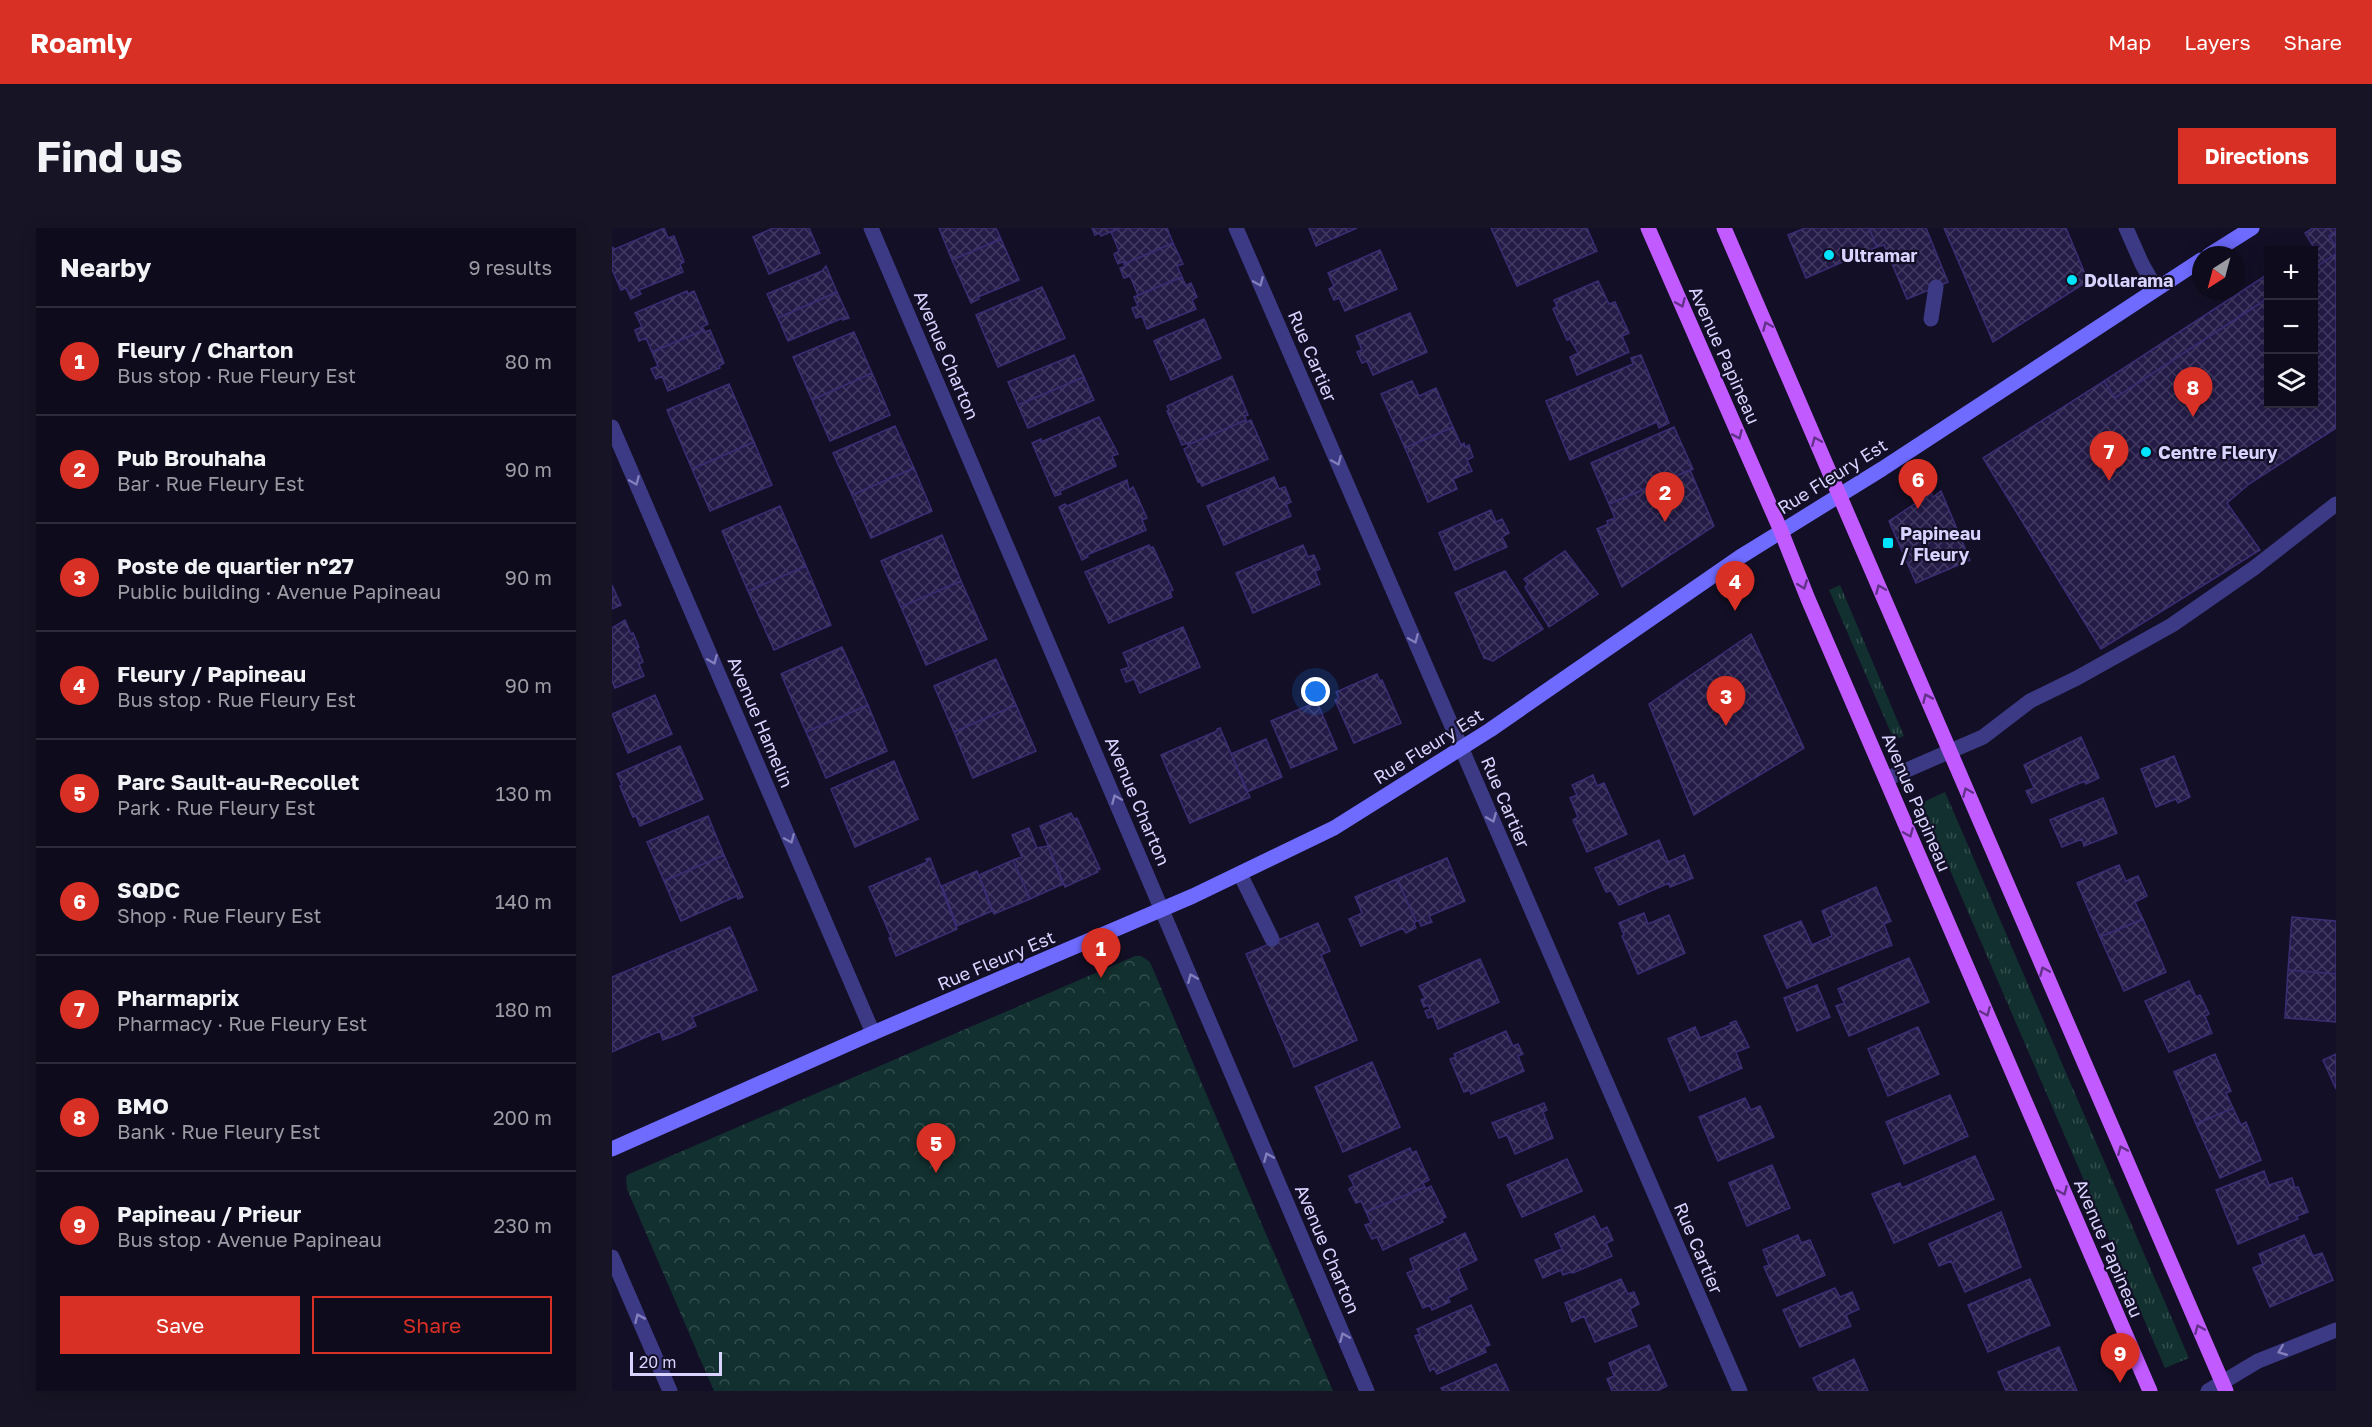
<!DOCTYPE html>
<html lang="en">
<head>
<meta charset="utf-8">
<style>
	body { margin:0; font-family:"Golos Text",sans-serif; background:#171425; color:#f1f3f6 }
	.controls { position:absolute; right:18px; top:18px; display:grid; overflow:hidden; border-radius:0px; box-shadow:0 3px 15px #0003 }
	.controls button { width:54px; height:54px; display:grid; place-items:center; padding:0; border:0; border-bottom:2px solid #2e2b3b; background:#0e0b1c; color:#f1f3f6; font:30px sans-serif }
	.compass { position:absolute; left:1580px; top:18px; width:54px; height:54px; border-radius:50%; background:#0e0b1c; box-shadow:0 3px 15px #0003; rotate:216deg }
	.scale { position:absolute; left:18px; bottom:15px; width:92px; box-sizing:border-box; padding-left:6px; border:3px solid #d9d4ff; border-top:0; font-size:16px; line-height:21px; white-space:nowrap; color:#d9d4ff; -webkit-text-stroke:4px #130f26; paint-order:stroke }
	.you { position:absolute; left:704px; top:464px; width:21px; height:21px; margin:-15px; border:4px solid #fff; border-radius:50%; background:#1a73e8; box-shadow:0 0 0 9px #1a73e833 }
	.badge { display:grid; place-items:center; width:39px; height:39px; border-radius:50%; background:#d93025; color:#fff; font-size:20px; font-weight:700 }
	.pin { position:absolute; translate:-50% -50px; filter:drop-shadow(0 2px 3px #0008) }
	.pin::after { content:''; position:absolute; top:32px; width:21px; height:18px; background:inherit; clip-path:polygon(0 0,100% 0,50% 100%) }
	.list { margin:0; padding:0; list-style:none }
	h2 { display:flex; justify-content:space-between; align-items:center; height:78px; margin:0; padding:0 24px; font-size:26px }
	h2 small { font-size:20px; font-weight:400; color:#9b9ba3 }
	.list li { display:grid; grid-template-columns:39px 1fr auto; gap:18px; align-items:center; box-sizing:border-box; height:108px; padding:0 24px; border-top:2px solid #2e2b3b }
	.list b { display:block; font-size:22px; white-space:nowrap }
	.list p { margin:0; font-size:20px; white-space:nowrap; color:#9b9ba3 }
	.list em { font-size:20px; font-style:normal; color:#9b9ba3 }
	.actions { display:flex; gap:12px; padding:18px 24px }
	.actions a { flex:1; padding:14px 0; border:2px solid #d93025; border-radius:0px; text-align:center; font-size:21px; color:#d93025 }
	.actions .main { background:#d93025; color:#fff }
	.icon { flex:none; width:33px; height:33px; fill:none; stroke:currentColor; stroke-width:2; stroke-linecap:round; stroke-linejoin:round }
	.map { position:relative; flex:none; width:1724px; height:1163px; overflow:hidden; border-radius:0px }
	header { display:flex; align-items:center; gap:36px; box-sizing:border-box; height:84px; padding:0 30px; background:#d93025; color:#fff }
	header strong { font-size:28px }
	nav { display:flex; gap:33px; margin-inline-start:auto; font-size:21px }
	.intro { display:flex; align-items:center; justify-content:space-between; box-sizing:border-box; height:144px; padding:0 36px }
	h1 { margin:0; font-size:42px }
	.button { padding:15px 27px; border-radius:0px; background:#d93025; color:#fff; font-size:21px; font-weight:700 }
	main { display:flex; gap:36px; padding:0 36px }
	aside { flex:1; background:#0e0b1c; border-radius:0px; box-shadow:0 3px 15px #0003 }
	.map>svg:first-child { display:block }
	.grass { fill:url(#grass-tufts) }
	.park { fill:url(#park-crowns) }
	.building { fill:url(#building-cross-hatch); stroke:#3b2d73; stroke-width:1.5 }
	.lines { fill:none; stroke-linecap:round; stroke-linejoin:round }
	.lane { stroke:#3d3a85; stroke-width:15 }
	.street { stroke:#3d3a85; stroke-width:15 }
	.secondary { stroke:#6f6bff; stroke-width:15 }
	.primary { stroke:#c25bff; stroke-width:15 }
	.oneway { stroke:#837fbc }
	.oneway2 { stroke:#623188 }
	.poi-dot { fill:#00e5ff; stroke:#130f26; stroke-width:2 }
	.labels { text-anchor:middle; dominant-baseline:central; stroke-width:4.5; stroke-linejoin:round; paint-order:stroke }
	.poi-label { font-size:18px; font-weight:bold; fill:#d9d4ff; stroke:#130f26; text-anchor:start }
	.street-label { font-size:18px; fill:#d9d4ff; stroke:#130f26 }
</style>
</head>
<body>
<header>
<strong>Roamly</strong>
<nav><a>Map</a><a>Layers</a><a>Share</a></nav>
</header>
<div class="intro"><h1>Find us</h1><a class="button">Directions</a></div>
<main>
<aside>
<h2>Nearby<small>9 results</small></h2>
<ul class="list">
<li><span class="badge">1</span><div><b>Fleury / Charton</b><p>Bus stop · Rue Fleury Est</p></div><em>80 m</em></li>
<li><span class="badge">2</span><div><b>Pub Brouhaha</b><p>Bar · Rue Fleury Est</p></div><em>90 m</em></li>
<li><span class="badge">3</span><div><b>Poste de quartier n°27</b><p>Public building · Avenue Papineau</p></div><em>90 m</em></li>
<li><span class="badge">4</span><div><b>Fleury / Papineau</b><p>Bus stop · Rue Fleury Est</p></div><em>90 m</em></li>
<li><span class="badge">5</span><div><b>Parc Sault-au-Recollet</b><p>Park · Rue Fleury Est</p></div><em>130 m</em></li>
<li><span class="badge">6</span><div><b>SQDC</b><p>Shop · Rue Fleury Est</p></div><em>140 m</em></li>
<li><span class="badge">7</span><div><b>Pharmaprix</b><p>Pharmacy · Rue Fleury Est</p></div><em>180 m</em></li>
<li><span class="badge">8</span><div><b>BMO</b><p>Bank · Rue Fleury Est</p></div><em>200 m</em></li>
<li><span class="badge">9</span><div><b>Papineau / Prieur</b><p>Bus stop · Avenue Papineau</p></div><em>230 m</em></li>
</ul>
<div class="actions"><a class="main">Save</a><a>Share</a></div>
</aside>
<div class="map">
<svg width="1724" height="1163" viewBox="0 0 1724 1163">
	<defs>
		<pattern id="grass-tufts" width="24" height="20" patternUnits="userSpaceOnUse" patternTransform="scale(1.5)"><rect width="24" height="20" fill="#12302f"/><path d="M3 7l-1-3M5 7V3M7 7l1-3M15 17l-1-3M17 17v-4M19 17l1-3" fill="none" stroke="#344d4e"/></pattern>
		<pattern id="park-crowns" width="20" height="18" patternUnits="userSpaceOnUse" patternTransform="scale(1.5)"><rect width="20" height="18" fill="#12302f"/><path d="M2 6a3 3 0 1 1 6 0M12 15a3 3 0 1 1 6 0" fill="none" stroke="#344d4e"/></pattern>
		<pattern id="building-cross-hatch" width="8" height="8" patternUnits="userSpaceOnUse" patternTransform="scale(1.5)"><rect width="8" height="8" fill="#241b47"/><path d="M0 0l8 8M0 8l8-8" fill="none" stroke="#433b63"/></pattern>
	</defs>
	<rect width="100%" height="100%" fill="#130f26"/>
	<!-- grass -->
	<path class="grass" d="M1228 357 1292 508 1282 512 1217 362Z
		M1333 564 1577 1130 1553 1140 1309 575Z"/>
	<!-- park -->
	<path class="park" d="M523 728H529L538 734 721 1163H102L15 961 14 949 17 946Z"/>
	<!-- building -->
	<path class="building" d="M52 0 56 10 62 8 72 34 68 36 71 44 27 62 29 66 19 71 14 60 9 62 0 41V19L3 21Z
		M161 0H197L208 25 157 46 141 9Z
		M327 0H384L389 11 340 32Z
		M480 0H508L489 8 488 5 483 7Z
		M508 0H555L561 15 512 36V33L506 36 502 26 507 23 499 4Z
		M697 0H745L704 18Z
		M879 0H975L985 23 905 58Z
		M1193 0H1257L1265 19 1194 50 1176 7Z
		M1257 0H1314L1336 54 1295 71 1272 17 1265 19Z
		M1332 0H1454L1476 53 1381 114Z
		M1701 0H1724V3L1717 8 1724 19V26L1702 40V22H1694L1701 18 1693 5Z
		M1724 3V19L1717 8Z
		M389 11 407 52 366 69 367 71 359 75 340 32Z
		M561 15 571 36 565 38 570 49 526 67 518 48 512 50 508 40 514 38 512 36Z
		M768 22 785 61 733 83 727 70 722 72 717 61 722 58 716 45Z
		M1724 26V200L1637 256 1615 275 1648 322 1489 421 1371 230 1492 153 1503 170 1656 70V176H1702V40Z
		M214 38 225 64 166 90 155 66 210 43Z
		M1656 46V70L1503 170 1492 153Z
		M570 49 574 58 579 55 585 69 580 72 584 81 535 101 530 88 524 90 520 80 526 78 522 69Z
		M986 53 997 76 1003 74 1017 105 1010 108 1017 124 965 147 958 129 966 125 958 111 955 112 941 81 945 78 942 72Z
		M430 59 453 110 386 139 364 87Z
		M75 63 76 66 82 63 96 96 90 99 92 102 40 124 34 110 27 113 23 102 30 99 23 85Z
		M225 64 237 90 231 92V90L176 113 166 90Z
		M798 85 815 124 761 147 755 133 750 135 745 124 750 122 744 108Z
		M592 91 609 130 559 152 542 113Z
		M92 102 93 104 98 102 112 135 107 138 108 140 56 163 50 148 44 151 39 141 46 138 40 124Z
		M242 104 260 145 200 172 181 129Z
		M462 127 472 149 406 177 396 154Z
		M1029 127 1057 195 1047 200 1045 194 958 232 934 173 1021 136 1019 130Z
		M260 145 278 187 218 213 200 172Z
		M620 148 636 187 633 188 634 192 576 217 575 215 570 217 555 183 557 182 555 178Z
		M472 149 482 172 416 200 406 177Z
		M800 153 807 168 824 160 841 199 793 220 769 166Z
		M117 156 142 214 80 241 55 182Z
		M487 189 506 226 500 228 504 238 448 263 449 266 443 268 420 215 429 211V214Z
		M634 192 635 194 639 192 656 231 590 258 588 253 586 254 572 221 576 219V217Z
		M283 198 302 240 240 267 221 225Z
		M841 199 849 217 852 215 853 219 857 217 861 229 855 232 860 243 841 251 845 261 816 274 793 220Z
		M1062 199 1081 241 997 276 979 235Z
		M142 214 160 257 98 283 80 241Z
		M302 240 320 283 259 310 240 267Z
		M1078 242 1102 298 1010 359 985 301 996 296 995 293 1003 290 997 276Z
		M662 249 667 261 673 259 679 274 674 276 679 288 612 317 595 278Z
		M515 252 517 262 521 259 535 290 530 292 534 302 475 327 476 329 470 332 447 279 453 276 455 278Z
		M1329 263 1358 332 1304 355 1277 293 1319 265 1321 269Z
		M168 278 194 338 136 363 110 303Z
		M879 282 884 294 890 291 897 305 890 309 895 319 843 342 827 305Z
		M330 307 349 353 289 379 269 333Z
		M537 317 539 320 541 319 561 362 558 363 560 369 497 395 473 344Z
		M691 317 696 329 702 327 708 341 703 343 708 356 641 385 624 345Z
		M953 323 986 366 937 399 913 359 916 356 912 351Z
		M194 338 219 397 162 422 136 363Z
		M893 343 931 401 881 433 872 430 843 365Z
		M349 353 375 411 314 437 289 379Z
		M0 357 9 377 0 381Z
		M13 392 19 406 21 405 27 419H25L31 434 27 436 32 448 3 460 0 453V400Z
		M571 399 588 439 528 465 522 451 514 454 509 442 517 439 511 425Z
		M1139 406 1192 520 1082 587 1037 476Z
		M230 419 256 477 194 504 169 446Z
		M384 431 404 477 342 504 322 458Z
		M765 446 768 453 770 452 789 495 742 515 723 472 727 470 724 464Z
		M43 467 60 506 16 525 0 486Z
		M705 474 725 521 679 540 659 493Z
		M256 477 275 523 214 550 194 504Z
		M404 477 424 523 361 550 342 504Z
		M608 500 638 569 578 595 549 527 605 503V501Z
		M1469 509 1487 550 1474 556 1473 553 1420 575 1414 563 1422 560 1412 537Z
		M654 511 670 549 635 564 619 526Z
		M68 518 91 571 28 598 24 588 21 589 8 558 10 557 5 546Z
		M1562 528 1578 569 1566 575 1564 571 1544 579 1529 541Z
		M282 533 306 591 243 619 219 561Z
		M981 547 985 558 992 555 1015 606 975 624 961 592 966 589 958 570 965 567 960 557Z
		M1491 570 1505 605 1472 618 1470 611 1450 619 1438 592Z
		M459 585 462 591 465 590 488 641 485 642 486 644 453 659 428 598Z
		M96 588 112 627 52 653 35 614Z
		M417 600 425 620 436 618 451 656 418 671 401 632 410 629 400 607Z
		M1047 612 1056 634 1072 627 1081 650 1058 659 1057 655 1007 677 999 663 994 664 983 640Z
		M112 627 131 669 126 671 125 668 69 693 52 653Z
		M318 630 345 701 284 728 277 710 279 709 257 659 315 634 314 631Z
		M835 630 853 673 817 688 820 694 809 698 807 693H804L785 651Z
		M401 632 418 671 382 686 367 647Z
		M1507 637 1514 653 1526 648 1535 668 1523 674 1531 691 1488 709 1465 655Z
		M365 643 380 683 345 698 330 658Z
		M785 651 804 693 802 695 804 700 794 705 791 700 749 718 737 691 750 685 743 669Z
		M1264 659 1279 693 1272 696 1280 717 1175 760 1152 708 1189 693 1200 717 1220 708 1210 683Z
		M1032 685 1036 696 1057 687 1073 725 1026 746 1010 708 1012 707 1007 695Z
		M1680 689 1724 693V746L1676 742Z
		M1531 691 1554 744 1512 763 1488 709Z
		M706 695 718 723 709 727 745 812 682 839 634 726Z
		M118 699 145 762 80 789 84 798 67 806 51 812 48 803 0 824V749Z
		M1297 730 1317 774 1237 808 1224 778 1232 775 1226 761Z
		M868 731 887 774 826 801 821 788 816 790 813 783 818 781 816 777 812 779 809 772 813 770 807 758Z
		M1676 742 1724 746V794L1673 790Z
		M1577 753 1584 769 1588 767 1597 786 1593 788 1600 805 1557 824 1533 773Z
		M1205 757 1218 789 1185 803 1172 770Z
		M1124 793 1137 819 1124 824 1130 840 1078 863 1056 811 1083 799 1088 810 1119 797 1118 795Z
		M1306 799 1327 846 1276 868 1256 821Z
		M894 803 901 818 906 816 911 826 906 828 912 843 859 866 858 862 852 864 838 831 844 829 842 826Z
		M1603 826 1619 863 1614 865 1621 880 1584 896 1562 844Z
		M1724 826V861L1711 832Z
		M760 834 788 899 731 924 703 859Z
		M1338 867 1356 908 1292 936 1274 894Z
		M1133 870 1139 882 1148 878 1162 909 1106 933 1087 889Z
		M932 875 935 882 931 884 941 910 903 926 895 907 887 910 880 895Z
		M1621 880 1629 897 1634 894 1649 932 1608 950 1584 896Z
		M798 920 800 925 804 923 817 952 811 955 813 959 754 984 749 973 744 975 737 961 742 958 737 948Z
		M1363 928 1382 971 1282 1015 1260 966 1288 955 1290 960Z
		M955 931 970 963 910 989 895 957Z
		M1160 937 1178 980 1135 998 1117 955Z
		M1652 943 1657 957 1680 950 1683 960 1686 959 1696 984 1685 988 1686 991 1626 1016 1604 962Z
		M819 958 834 989 829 991 831 994 771 1022 765 1009 760 1011 753 997 759 995 754 984 813 959 814 961Z
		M1389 984 1409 1039 1353 1064 1339 1033 1327 1038 1317 1016Z
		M982 988 989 1002 995 999 1001 1012 994 1015 1000 1028 961 1045 959 1044 951 1047 949 1042 931 1050 923 1032 950 1021 943 1006Z
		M853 1005 865 1032 846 1041 855 1061 836 1070 838 1074 820 1082 818 1077 811 1080 795 1045 802 1042 798 1031Z
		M1186 1007 1189 1015 1198 1012 1213 1047 1165 1068 1152 1039 1157 1037 1151 1022Z
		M1692 1007 1701 1028 1710 1025 1721 1052 1658 1079 1641 1040 1651 1036 1647 1026Z
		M1009 1051 1016 1066 1022 1064 1027 1076 1018 1081 1025 1098 983 1114 972 1088 960 1094 953 1075Z
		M1418 1051 1438 1097 1376 1124 1356 1077Z
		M1223 1060 1228 1069 1240 1064 1247 1081 1234 1087 1239 1098 1188 1119 1171 1082Z
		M859 1077 878 1117 872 1119 874 1124 825 1146 822 1140 818 1143 803 1108 808 1106 805 1101Z
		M1037 1117 1055 1158 1045 1163H1000L995 1151 1002 1148 997 1135Z
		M1447 1119 1465 1163H1394L1386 1144Z
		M1242 1131 1256 1163H1207L1201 1150Z
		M884 1136 897 1163H831L829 1160Z"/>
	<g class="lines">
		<!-- lane -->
		<path class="lane" d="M1319 91 1324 59
			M1274 551 1371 509 1418 473 1465 450 1560 397 1642 340 1724 276
			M628 646 660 711"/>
		<!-- street -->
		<path class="street" d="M259 0 755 1163
			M624 0 1128 1163
			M1514 0 1530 36 1544 61
			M0 199 261 805
			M0 1029 58 1163
			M1596 1163 1646 1133 1724 1102"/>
		<!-- secondary -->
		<path class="secondary" d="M1597 27 1640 0
			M0 921 261 805 581 668 722 600 878 502 1128 329 1270 241 1589 32"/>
		<!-- primary -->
		<path class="primary" d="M1036 0 1169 303 1196 371 1538 1163
			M1112 0 1614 1163"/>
	</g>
	<!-- one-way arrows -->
	<defs><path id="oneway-chevron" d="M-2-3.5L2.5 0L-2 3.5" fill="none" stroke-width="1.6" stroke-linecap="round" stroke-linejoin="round" transform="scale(1.5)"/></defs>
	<g class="oneway">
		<use href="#oneway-chevron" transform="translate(647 54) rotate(67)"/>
		<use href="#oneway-chevron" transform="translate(725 233) rotate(67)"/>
		<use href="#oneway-chevron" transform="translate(23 253) rotate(67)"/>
		<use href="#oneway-chevron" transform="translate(802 411) rotate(67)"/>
		<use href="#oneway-chevron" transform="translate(101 432) rotate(67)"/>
		<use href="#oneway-chevron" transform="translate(504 571) rotate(-113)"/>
		<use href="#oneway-chevron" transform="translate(880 590) rotate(67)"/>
		<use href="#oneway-chevron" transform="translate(178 611) rotate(67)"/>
		<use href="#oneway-chevron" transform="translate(580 750) rotate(-113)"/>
		<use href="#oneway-chevron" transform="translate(656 929) rotate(-113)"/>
		<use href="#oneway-chevron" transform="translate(27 1090) rotate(-114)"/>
		<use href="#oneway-chevron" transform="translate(732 1109) rotate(-113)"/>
		<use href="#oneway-chevron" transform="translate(1670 1123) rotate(158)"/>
	</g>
	<g class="oneway2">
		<use href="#oneway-chevron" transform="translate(1069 75) rotate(67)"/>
		<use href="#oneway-chevron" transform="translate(1155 98) rotate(-113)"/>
		<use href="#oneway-chevron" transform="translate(1126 207) rotate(66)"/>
		<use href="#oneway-chevron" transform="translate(1204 213) rotate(-113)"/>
		<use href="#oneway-chevron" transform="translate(1191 357) rotate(69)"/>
		<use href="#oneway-chevron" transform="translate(1268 361) rotate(-113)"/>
		<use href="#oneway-chevron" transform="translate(1315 470) rotate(-114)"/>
		<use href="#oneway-chevron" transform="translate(1355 564) rotate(-113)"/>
		<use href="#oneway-chevron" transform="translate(1297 605) rotate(67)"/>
		<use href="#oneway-chevron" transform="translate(1432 743) rotate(-113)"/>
		<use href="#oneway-chevron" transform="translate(1374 784) rotate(67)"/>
		<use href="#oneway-chevron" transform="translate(1510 922) rotate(-113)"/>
		<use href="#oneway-chevron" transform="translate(1451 963) rotate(67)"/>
		<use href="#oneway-chevron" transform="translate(1587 1101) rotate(-113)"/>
	</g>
	<!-- markers -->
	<g class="poi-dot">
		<circle cx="1217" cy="27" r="6"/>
		<circle cx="1460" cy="52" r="6"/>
		<circle cx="1534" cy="224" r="6"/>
		<rect x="1270" y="309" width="12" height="12" rx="3"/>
	</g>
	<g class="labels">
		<!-- poi labels -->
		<g class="poi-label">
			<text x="1229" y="27">Ultramar</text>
			<text x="1472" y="52">Dollarama</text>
			<text x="1546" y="224">Centre Fleury</text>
			<text x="1288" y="305">Papineau<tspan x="1288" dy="21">/ Fleury</tspan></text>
		</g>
		<!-- street labels -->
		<g class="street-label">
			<text transform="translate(335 127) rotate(67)">Avenue Charton</text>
			<text transform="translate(1113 127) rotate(66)">Avenue Papineau</text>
			<text transform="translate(701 128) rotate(67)">Rue Cartier</text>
			<text transform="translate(1220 248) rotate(-32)">Rue Fleury Est</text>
			<text transform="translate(149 494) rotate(67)">Avenue Hamelin</text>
			<text transform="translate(816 518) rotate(-32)">Rue Fleury Est</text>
			<text transform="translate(526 573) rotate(67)">Avenue Charton</text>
			<text transform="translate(894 574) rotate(67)">Rue Cartier</text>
			<text transform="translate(1305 574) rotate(67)">Avenue Papineau</text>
			<text transform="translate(384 732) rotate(-23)">Rue Fleury Est</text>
			<text transform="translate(1087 1020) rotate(67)">Rue Cartier</text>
			<text transform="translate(1497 1020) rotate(67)">Avenue Papineau</text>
			<text transform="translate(716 1021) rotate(67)">Avenue Charton</text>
		</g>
	</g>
</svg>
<div class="controls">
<button>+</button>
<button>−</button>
<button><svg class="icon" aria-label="layers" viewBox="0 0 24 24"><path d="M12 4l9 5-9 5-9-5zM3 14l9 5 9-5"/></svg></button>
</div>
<svg class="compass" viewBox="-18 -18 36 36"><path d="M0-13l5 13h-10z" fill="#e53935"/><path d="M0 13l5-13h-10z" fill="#9b9ba3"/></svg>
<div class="scale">20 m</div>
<div class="you"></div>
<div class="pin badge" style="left:489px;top:750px">1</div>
<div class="pin badge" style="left:1053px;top:294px">2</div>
<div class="pin badge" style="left:1114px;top:498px">3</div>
<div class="pin badge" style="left:1123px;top:383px">4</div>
<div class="pin badge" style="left:324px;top:945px">5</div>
<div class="pin badge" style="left:1306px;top:281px">6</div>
<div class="pin badge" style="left:1497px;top:253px">7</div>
<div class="pin badge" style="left:1581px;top:189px">8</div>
<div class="pin badge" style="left:1508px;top:1155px">9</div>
</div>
</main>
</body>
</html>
